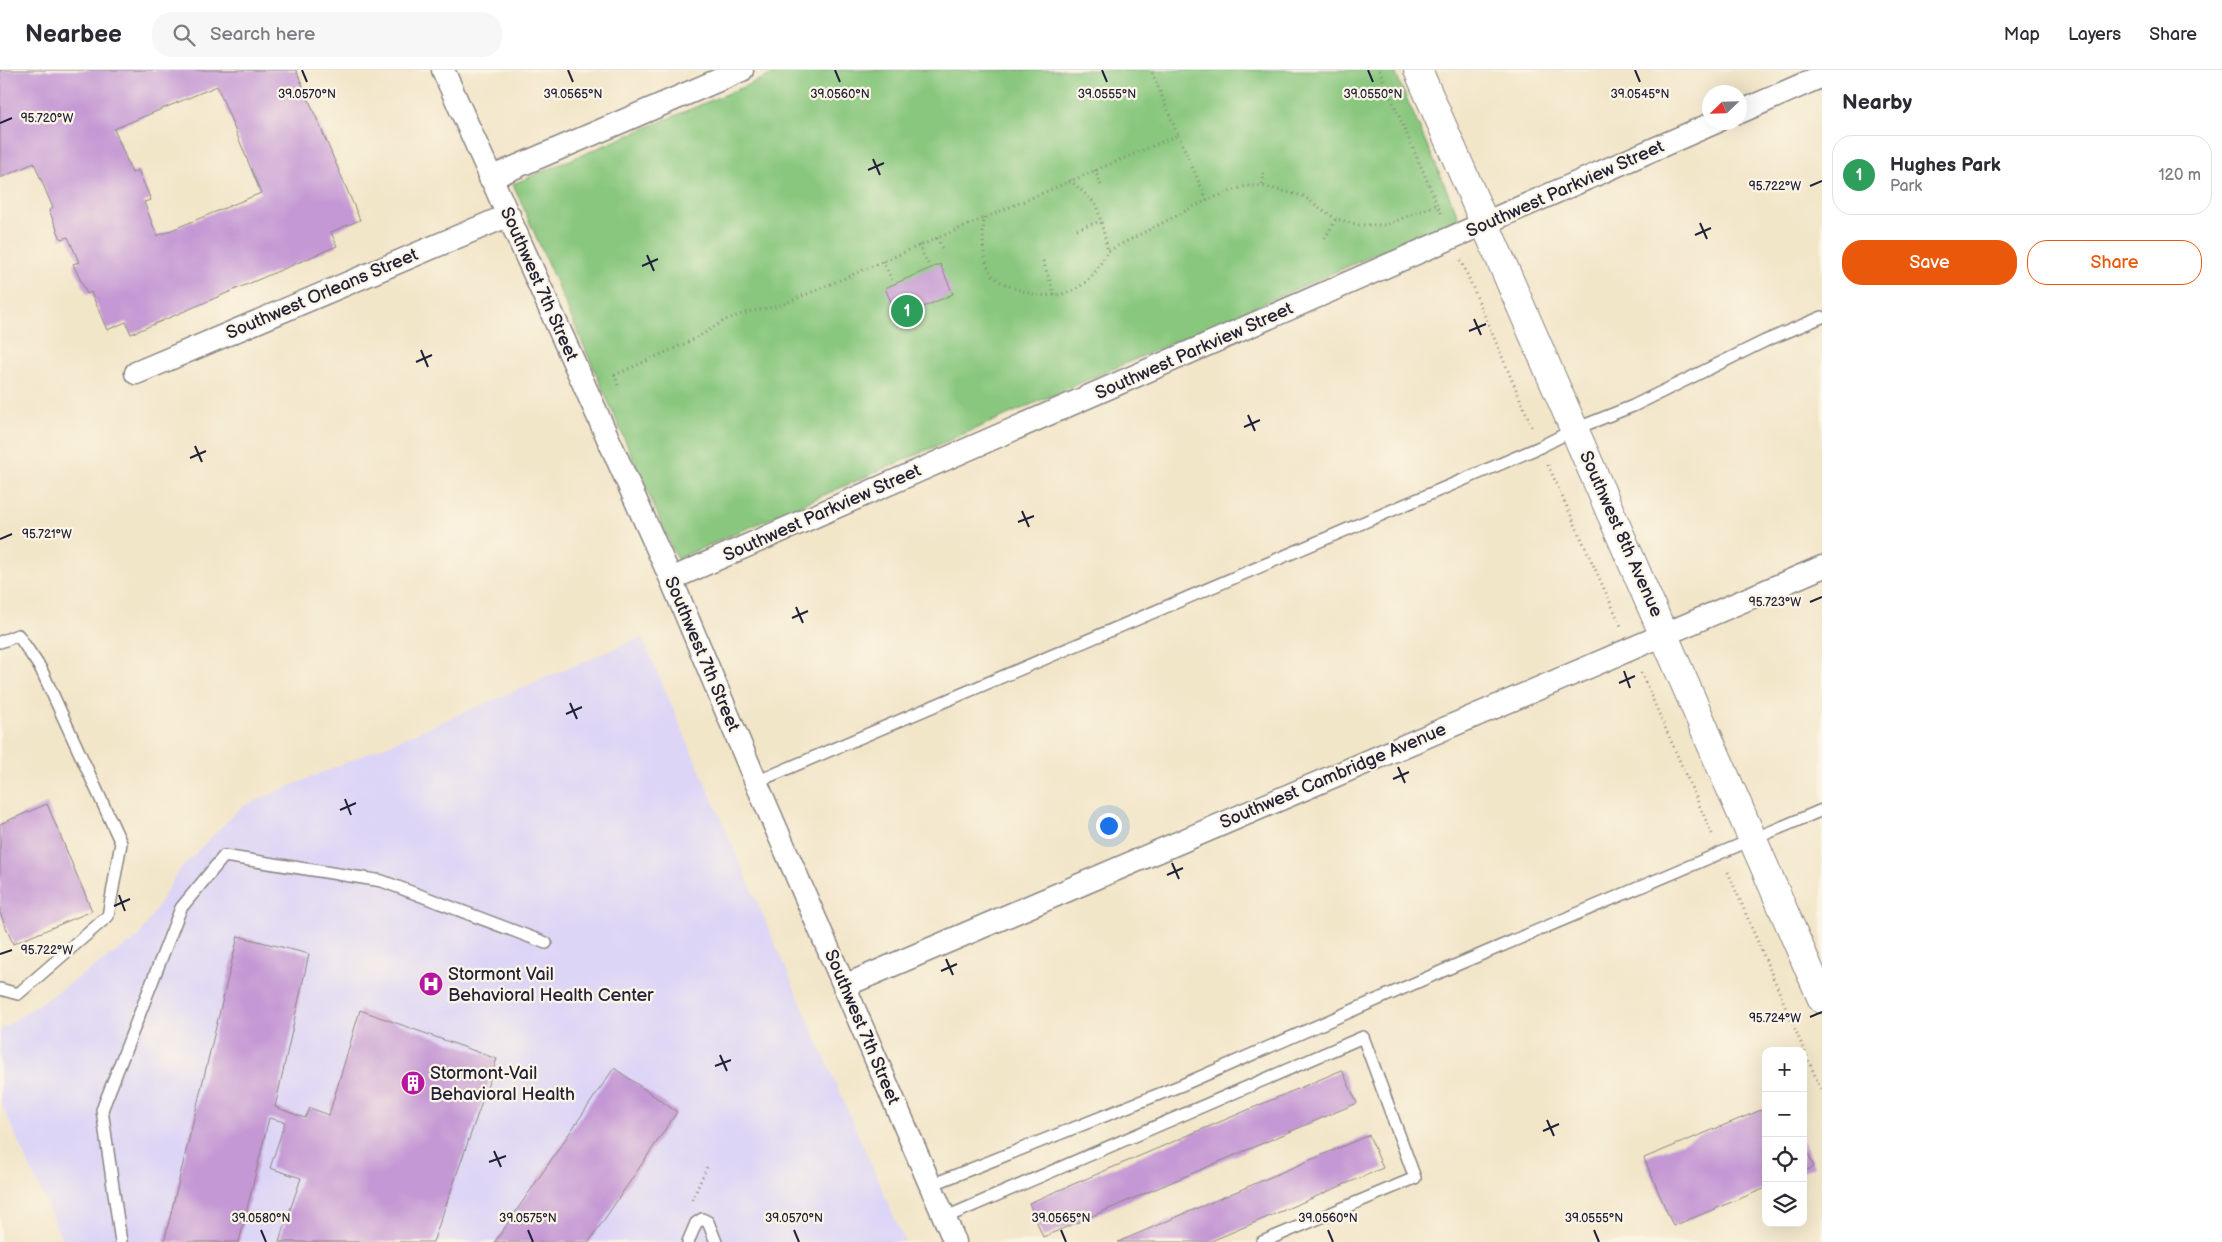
<!DOCTYPE html>
<html lang="en">
<head>
<meta charset="utf-8">
<style>
	body { margin:0; font-family:"Balsamiq Sans",sans-serif; background:#f7f7f7; color:#2b2b33 }
	.controls { position:absolute; right:15px; bottom:15px; display:grid; overflow:hidden; border-radius:10px; box-shadow:0 5px 20px #0002 }
	.controls button { width:45px; height:45px; display:grid; place-items:center; padding:0; border:0; border-bottom:1px solid #e1e1e2; background:#fff; color:#2b2b33; font:25px sans-serif }
	.compass { position:absolute; left:1702px; top:15px; width:45px; height:45px; border-radius:50%; background:#fff; box-shadow:0 5px 20px #0002; rotate:247deg }
	.you { position:absolute; left:1108px; top:755px; width:18px; height:18px; margin:-12px; border:4px solid #fff; border-radius:50%; background:#1a73e8; box-shadow:0 0 0 8px #1a73e833 }
	.badge { display:grid; place-items:center; width:32px; height:32px; border-radius:50%; background:#ea580c; color:#fff; font-size:16px; font-weight:700 }
	.pin { position:absolute; translate:-50% -50%; border:2px solid #fff; box-shadow:0 1px 5px #0006 }
	.list { margin:0; padding:0; list-style:none }
	h2 { display:flex; justify-content:space-between; align-items:center; height:65px; margin:0; padding:0 20px; font-size:21px }
	h2 small { font-size:16px; font-weight:400; color:#7c7c81 }
	.list li { display:grid; grid-template-columns:32px 1fr auto; gap:15px; align-items:center; box-sizing:border-box; height:80px; margin:0 10px 10px; padding:0 10px; border:1px solid #e1e1e2; border-radius:20px }
	.list b { display:block; font-size:19px; white-space:nowrap }
	.list p { margin:0; font-size:16px; white-space:nowrap; color:#7c7c81 }
	.list em { font-size:16px; font-style:normal; color:#7c7c81 }
	.actions { display:flex; gap:10px; padding:15px 20px }
	.actions a { flex:1; padding:11px 0; border:1px solid #ea580c; border-radius:20px; text-align:center; font-size:18px; color:#ea580c }
	.actions .main { background:#ea580c; color:#fff }
	.icon { flex:none; width:28px; height:28px; fill:none; stroke:currentColor; stroke-width:2; stroke-linecap:round; stroke-linejoin:round }
	.map { position:relative; flex:none; width:1822px; height:1172px; overflow:hidden }
	header { display:flex; align-items:center; gap:30px; box-sizing:border-box; height:70px; padding:0 25px; background:#fff; border-bottom:1px solid #e1e1e2 }
	header strong { font-size:24px }
	nav { display:flex; gap:28px; margin-inline-start:auto; font-size:18px }
	.search { width:350px; height:45px; background:#f7f7f7; display:flex; align-items:center; gap:12px; box-sizing:border-box; padding:0 18px; border-radius:20px; color:#7c7c81; font-size:19px }
	main { display:flex }
	aside { flex:1; background:#fff }
	.map>svg:first-child { display:block }
	.built { fill:#ddd5f6 }
	.green { fill:#89c77e; stroke:#56745c }
	.building { fill:#c498d4; fill-rule:evenodd }
	.lines { fill:none; stroke-linecap:round; stroke-linejoin:round }
	.lane-casing { stroke:#8a8482; stroke-width:14 }
	.street-casing { stroke:#8a8482; stroke-width:25 }
	.secondary-casing { stroke:#8a8482; stroke-width:30 }
	.path { stroke:#8a8482; stroke-width:3; stroke-dasharray:1 4; stroke-linecap:butt }
	.lane { stroke:#fff; stroke-width:11 }
	.street { stroke:#fff; stroke-width:22 }
	.secondary { stroke:#fff; stroke-width:28 }
	.ticks { fill:none; stroke:#22223b; stroke-width:2 }
	.labels { text-anchor:middle; dominant-baseline:central; stroke-width:4.5; stroke-linejoin:round; paint-order:stroke }
	.street-label { font-size:18px; fill:#22223b; stroke:#fcf5e5 }
	.poi-label { font-size:18px; fill:#22223b; stroke:#fcf5e5; text-anchor:start }
	.ticks-label { font-size:12px; text-anchor:middle; fill:#22223b; stroke:#fcf5e5; stroke-width:4.5; stroke-linejoin:round; paint-order:stroke }
</style>
</head>
<body>
<header>
<strong>Nearbee</strong>
<div class="search"><svg class="icon" aria-label="search" viewBox="0 0 24 24"><circle cx="10" cy="10" r="6"/><path d="M15 15l6 6"/></svg>Search here</div>
<nav><a>Map</a><a>Layers</a><a>Share</a></nav>
</header>
<main>
<div class="map">
<svg width="1822" height="1172" viewBox="0 0 1822 1172">
	<rect width="100%" height="100%" fill="#fcf5e5"/>
	<filter id="ink" filterUnits="userSpaceOnUse"><feTurbulence type="fractalNoise" baseFrequency=".02" numOctaves="2"/><feDisplacementMap in="SourceGraphic" scale="10" xChannelSelector="R" yChannelSelector="G"/><feConvolveMatrix kernelMatrix="1 2 1 2 8 2 1 2 1" color-interpolation-filters="sRGB"/></filter>
	<filter id="wash" filterUnits="userSpaceOnUse"><feTurbulence type="fractalNoise" baseFrequency=".0096" numOctaves="4" result="noise"/><feDisplacementMap in="SourceGraphic" scale="20" xChannelSelector="R" yChannelSelector="G"/><feGaussianBlur stdDeviation="1.12" result="paint"/><feColorMatrix in="noise" values="0 0 0 0 0 0 0 0 0 0 0 0 0 0 0 0 0 1.4 0 .05"/><feComposite in="paint" operator="in"/></filter>
	<g filter="url(#wash)">
		<rect width="100%" height="100%" fill="#f2e6c9"/>
		<!-- built -->
		<path class="built" d="M642 567 905 1172H63L0 1030V960L139 867 179 800 241 737Z"/>
		<!-- green -->
		<path class="green" d="M783 0H1394L1459 148 677 489 513 114Z"/>
		<g id="blocks">
			<!-- building -->
			<path class="building" d="M0 0H296L360 150 331 162 337 176 131 264 126 252 107 260 91 222 87 224 73 194 79 192 68 167 61 169 49 140 53 138 34 93 0 108ZM217 16 261 123 157 166 144 132 151 130 138 100 132 103 114 59Z
				M940 194 953 224 898 248 885 218Z
				M47 734 92 841 13 874 0 843V754Z
				M238 866 309 884 275 1037 305 1048 310 1038 329 1045 360 940 497 989 433 1172H279L301 1108 270 1098 285 1052 269 1048 239 1172H164Z
				M614 998 677 1042 589 1172H495Z
				M1342 1000 1357 1033 1043 1167 1029 1133Z
				M1766 1038V1118L1673 1156 1644 1088Z
				M1369 1065 1383 1098 1209 1172H1118Z
				M1803 1071 1814 1097 1803 1102Z"/>
		</g>
	</g>
	<g filter="url(#ink)">
		<use href="#blocks" fill-opacity="0" stroke="#8a8482" stroke-width="1"/>
		<g class="lines">
			<defs>
				<path id="lane" d="M0 572 18 565 41 599 121 773 108 846 18 924 0 919
					M756 712 1540 377 1575 359 1633 336 1765 271 1822 247
					M931 1115 1182 1015 1461 893 1822 740
					M944 1148 1363 967 1415 1108 1262 1172
					M121 1172 102 1040 181 838 224 786 382 811 546 873
					M688 1172 696 1153 702 1149 708 1152 716 1172"/>
				<path id="street" d="M443 0 671 509 756 712 955 1172
					M1740 42 1822 6
					M490 108 742 0
					M136 303 509 145
					M671 509 1716 52
					M844 916 1822 497"/>
				<path id="secondary" d="M1418 0 1822 929"/>
			</defs>
			<!-- lane casing -->
			<use href="#lane" class="lane-casing"/>
			<!-- street casing -->
			<use href="#street" class="street-casing"/>
			<!-- secondary casing -->
			<use href="#secondary" class="secondary-casing"/>
			<!-- path -->
			<path class="path" d="M1379 0 1441 143
				M1178 65 1207 130 1246 116H1262
				M1095 100 1102 118
				M1264 103 1262 116 1303 126 1336 149
				M1070 110 1097 135 1108 181 1207 130
				M984 147C983 165 981 187 991 203 995 211 1009 216 1017 219 1042 230 1072 228 1091 207 1098 199 1103 189 1108 181
				M1077 159 1101 151
				M937 168 943 180
				M1325 168 1336 149 1359 155H1386L1438 134
				M919 175 929 196
				M1461 190 1532 357
				M883 191 893 212
				M1043 191 1055 226
				M618 315 615 305 695 269 725 250 748 242 779 236 1178 65 1151 0
				M1548 395 1621 556
				M1641 603 1712 764
				M1728 802 1822 1022
				M692 1130 707 1097"/>
			<!-- lane -->
			<use href="#lane" class="lane"/>
			<!-- street -->
			<use href="#street" class="street"/>
			<!-- secondary -->
			<use href="#secondary" class="secondary"/>
		</g>
	</g>
	<!-- ticks -->
	<path class="ticks" d="M302 0 307 12M568 0 573 12M835 0 840 12M1102 0 1107 12M1368 0 1373 12M1635 0 1640 12M0 53 12 48M873 89 880 105M868 100 884 93M1810 116 1822 111M1700 153 1707 169M1695 165 1711 158M647 185 654 201M642 196 658 189M1474 249 1481 265M1469 261 1486 254M421 280 428 297M416 292 432 285M1248 345 1255 361M1244 357 1260 350M195 376 202 392M190 388 206 381M1022 441 1029 457M1018 452 1034 446M0 469 12 464M1810 532 1822 527M796 537 803 553M792 548 808 541M1624 601 1630 618M1619 613 1635 606M570 633 577 649M566 644 582 637M1398 697 1405 713M1393 709 1409 702M345 729 351 745M340 740 356 733M1172 793 1179 809M1167 805 1183 798M119 825 125 841M114 836 130 829M0 884 12 880M946 889 953 905M941 901 957 894M1810 947 1822 942M720 985 727 1001M715 996 731 990M1547 1050 1554 1066M1543 1061 1559 1054M494 1081 501 1097M489 1092 506 1086M261 1160 266 1172M528 1160 533 1172M794 1160 799 1172M1061 1160 1066 1172M1328 1160 1333 1172M1594 1160 1599 1172"/>
	<!-- icons -->
	<defs>
		<symbol id="hospital-disc" viewBox="-11 -11 22 22"><circle r="9.5" fill="#b5179e" stroke="#fcf5e5"/><path d="M-5-5h3v3.5h4V-5h3V5h-3V1.5h-4V5h-3Z" fill="#fff"/></symbol>
		<symbol id="building-disc" viewBox="-11 -11 22 22"><circle r="9.5" fill="#b5179e" stroke="#fcf5e5"/><path d="M-4-6H4V6H1V3H-1V6H-4ZM-2.5-4.3h1.7v1.8h-1.7ZM.8-4.3h1.7v1.8H.8ZM-2.5-1h1.7V.8h-1.7ZM.8-1h1.7V.8H.8Z" fill="#fff"/></symbol>
	</defs>
	<g fill-rule="evenodd">
		<use href="#hospital-disc" x="417" y="900" width="28" height="28"/>
		<use href="#building-disc" x="399" y="999" width="28" height="28"/>
	</g>
	<g class="labels">
		<!-- street labels -->
		<g class="street-label">
			<text transform="translate(1565 119) rotate(-24)">Southwest Parkview Street</text>
			<text transform="translate(539 214) rotate(66)">Southwest 7th Street</text>
			<text transform="translate(322 224) rotate(-23)">Southwest Orleans Street</text>
			<text transform="translate(1194 281) rotate(-24)">Southwest Parkview Street</text>
			<text transform="translate(822 443) rotate(-24)">Southwest Parkview Street</text>
			<text transform="translate(1621 464) rotate(66)">Southwest 8th Avenue</text>
			<text transform="translate(702 584) rotate(67)">Southwest 7th Street</text>
			<text transform="translate(1333 706) rotate(-23)">Southwest Cambridge Avenue</text>
			<text transform="translate(862 957) rotate(67)">Southwest 7th Street</text>
		</g>
		<!-- poi labels -->
		<g class="poi-label">
			<text x="448" y="904">Stormont Vail<tspan x="448" dy="21">Behavioral Health Center</tspan></text>
			<text x="430" y="1003">Stormont-Vail<tspan x="430" dy="21">Behavioral Health</tspan></text>
		</g>
	</g>
	<g class="ticks-label">
		<text x="307" y="28">39.0570°N</text>
		<text x="573" y="28">39.0565°N</text>
		<text x="840" y="28">39.0560°N</text>
		<text x="1107" y="28">39.0555°N</text>
		<text x="1373" y="28">39.0550°N</text>
		<text x="1640" y="28">39.0545°N</text>
		<text x="47" y="52">95.720°W</text>
		<text x="1775" y="120">95.722°W</text>
		<text x="47" y="468">95.721°W</text>
		<text x="1775" y="536">95.723°W</text>
		<text x="47" y="884">95.722°W</text>
		<text x="1775" y="952">95.724°W</text>
		<text x="261" y="1152">39.0580°N</text>
		<text x="528" y="1152">39.0575°N</text>
		<text x="794" y="1152">39.0570°N</text>
		<text x="1061" y="1152">39.0565°N</text>
		<text x="1328" y="1152">39.0560°N</text>
		<text x="1594" y="1152">39.0555°N</text>
	</g>
</svg>
<div class="controls">
<button>+</button>
<button>−</button>
<button><svg class="icon" aria-label="locate" viewBox="0 0 24 24"><circle cx="12" cy="12" r="6"/><path d="M12 2v4M12 18v4M2 12h4M18 12h4"/></svg></button>
<button><svg class="icon" aria-label="layers" viewBox="0 0 24 24"><path d="M12 4l9 5-9 5-9-5zM3 14l9 5 9-5"/></svg></button>
</div>
<svg class="compass" viewBox="-18 -18 36 36"><path d="M0-13l5 13h-10z" fill="#e53935"/><path d="M0 13l5-13h-10z" fill="#7c7c81"/></svg>
<div class="you"></div>
<div class="pin badge" style="left:907px;top:241px;background:#2e9e5b">1</div>
</div>
<aside>
<h2>Nearby<small></small></h2>
<ul class="list">
<li><span class="badge" style="background:#2e9e5b">1</span><div><b>Hughes Park</b><p>Park</p></div><em>120 m</em></li>
</ul>
<div class="actions"><a class="main">Save</a><a>Share</a></div>
</aside>
</main>
</body>
</html>
